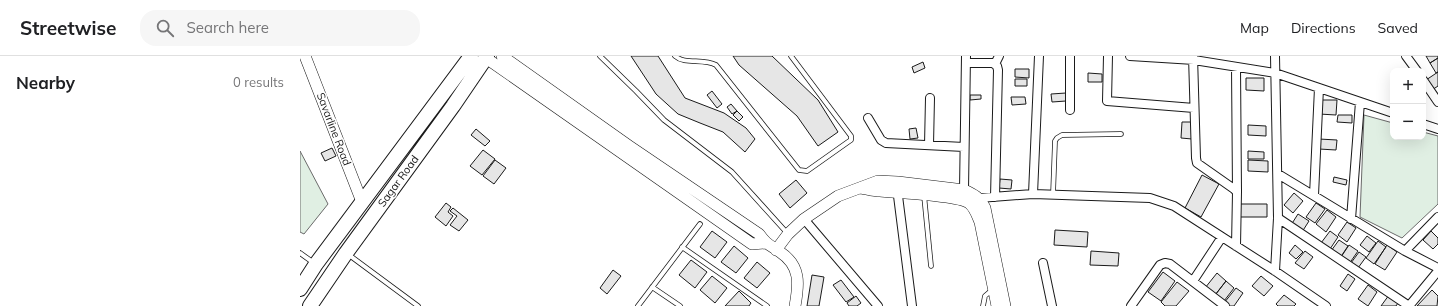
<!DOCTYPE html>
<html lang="en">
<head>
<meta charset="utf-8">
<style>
	body { margin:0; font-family:Mulish,sans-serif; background:#f6f6f6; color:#202124 }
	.controls { position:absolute; right:12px; top:12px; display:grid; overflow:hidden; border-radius:8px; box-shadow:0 4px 16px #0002 }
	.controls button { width:36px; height:36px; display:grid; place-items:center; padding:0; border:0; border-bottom:1px solid #e0e0e0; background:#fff; color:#202124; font:20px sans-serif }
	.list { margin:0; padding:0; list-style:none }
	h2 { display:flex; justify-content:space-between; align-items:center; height:52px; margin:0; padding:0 16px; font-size:17px }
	h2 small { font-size:13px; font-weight:400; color:#757577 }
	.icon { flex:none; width:22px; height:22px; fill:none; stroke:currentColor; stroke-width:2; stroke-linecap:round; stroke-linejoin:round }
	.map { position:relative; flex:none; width:1138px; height:250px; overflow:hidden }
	header { display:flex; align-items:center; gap:24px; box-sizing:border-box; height:56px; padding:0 20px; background:#fff; border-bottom:1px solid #e0e0e0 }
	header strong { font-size:19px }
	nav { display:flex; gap:22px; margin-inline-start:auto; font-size:14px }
	.search { width:280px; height:36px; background:#f6f6f6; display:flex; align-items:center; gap:10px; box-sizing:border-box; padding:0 14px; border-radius:16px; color:#757577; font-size:15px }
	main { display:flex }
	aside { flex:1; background:#fff }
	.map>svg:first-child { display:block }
	.green { fill:#e0efe3; stroke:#6a6a6a }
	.building { fill:#e6e6e6; stroke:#1a1a1a }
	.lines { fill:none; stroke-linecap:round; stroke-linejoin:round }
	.lane-casing { stroke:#1a1a1a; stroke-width:5.5 }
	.street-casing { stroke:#1a1a1a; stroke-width:10 }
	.secondary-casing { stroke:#1a1a1a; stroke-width:12 }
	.highway-casing { stroke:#1a1a1a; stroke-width:16 }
	.lane { stroke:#fff; stroke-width:4 }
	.street { stroke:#fff; stroke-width:8 }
	.secondary { stroke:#fff; stroke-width:11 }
	.highway { stroke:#fff; stroke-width:14 }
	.labels { text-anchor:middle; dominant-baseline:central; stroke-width:3; stroke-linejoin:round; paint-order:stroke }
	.street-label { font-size:11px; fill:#1a1a1a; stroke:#fff }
</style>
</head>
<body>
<header>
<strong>Streetwise</strong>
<div class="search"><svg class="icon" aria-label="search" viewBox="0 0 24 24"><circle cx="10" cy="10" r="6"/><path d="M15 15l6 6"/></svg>Search here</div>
<nav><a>Map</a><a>Directions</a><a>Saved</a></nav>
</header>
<main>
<aside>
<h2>Nearby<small>0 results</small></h2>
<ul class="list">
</ul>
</aside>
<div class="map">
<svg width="1138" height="250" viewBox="0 0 1138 250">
	<rect width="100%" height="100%" fill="#fff"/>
	<!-- green -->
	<path class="green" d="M1064 59 1093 67V81H1123V76L1138 80V148L1102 182 1060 161Z
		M0 95 28 148 4 178 0 176Z"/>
	<!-- building -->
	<path class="building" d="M331 0H358L385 42 424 57 446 72 455 83 445 96 423 76 400 67 378 58 356 38Z
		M433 0H472L518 44 538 76 518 90 497 60 439 9Z
		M1126 0H1138V2L1130 7Z
		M1138 2V16L1136 17 1130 7Z
		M623 6 625 12 614 17 612 11Z
		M715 13H729V22L715 21Z
		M1138 16V30L1132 34 1126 24Z
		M788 17 802 18V26H788Z
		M946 22H964V35L946 34Z
		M715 23H727V30H715Z
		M412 35 422 48 417 52 407 39Z
		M766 37V45L752 46 751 38Z
		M670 39H681V43L670 44Z
		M711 41H725L726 48 712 49Z
		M1019 44H1037L1036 59 1019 58Z
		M431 48 437 55 432 58 427 51Z
		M437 55 443 61 439 65 433 59Z
		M1038 59H1052V67L1037 66Z
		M882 66H893L892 83 881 82Z
		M948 69 966 70V80L948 79Z
		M616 72 618 82 610 83 609 73Z
		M176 73 190 85 185 90 171 79Z
		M1019 83 1037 84 1036 94 1019 93Z
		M32 92 36 100 25 105 21 97Z
		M183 94 195 103 182 119 170 110Z
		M948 95 964 96V103H948Z
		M195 104 206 112 194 128 183 120Z
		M948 104 968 105V116L948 115Z
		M902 119 919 128 901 161 885 152Z
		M1034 121 1047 124 1046 129 1033 126Z
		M700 123 712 124 711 133 699 132Z
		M496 124 507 137 490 152 479 138Z
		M994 137 1003 145 993 157 984 149Z
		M146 147 151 151 148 156 153 160 146 170 135 161Z
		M1016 147 1025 153 1015 167 1006 161Z
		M940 148H967V161H940Z
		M153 152 168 164 159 175 150 169 157 160 150 155Z
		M1027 154 1036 161 1026 176 1016 168Z
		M998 158 1009 165 1002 176 991 169Z
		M1047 166 1056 172 1047 186 1038 179Z
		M755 174 788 176 787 191 754 189Z
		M412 175 427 186 415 202 400 191Z
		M1030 175 1038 181 1030 193 1021 187Z
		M1131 175 1138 182V188L1133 193 1123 184Z
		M1067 180 1076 187 1069 196 1060 189Z
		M1039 184 1048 190 1040 202 1031 195Z
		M1078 185 1086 191 1074 208 1066 202Z
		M995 189 1003 196 996 203 989 197Z
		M1049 189 1058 195 1049 208 1041 201Z
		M1087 189 1097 196 1085 214 1075 208Z
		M434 190 448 202 436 217 421 206Z
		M791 195 819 197 818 210 790 209Z
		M1005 195 1013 201 1004 213 995 207Z
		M1059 196 1066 201 1058 212 1051 207Z
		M391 204 407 216 395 232 379 219Z
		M457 206 470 217 457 232 444 222Z
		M313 214 321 220 307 238 300 232Z
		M863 216 875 225 861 245 848 236Z
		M917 217 926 225 915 239 905 232Z
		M1048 218 1055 223 1047 235 1040 230Z
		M512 219 524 221 519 250H507Z
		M412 220 427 232 415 247 400 234Z
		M961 220 973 230 964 240 952 230Z
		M541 224 554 241 546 246 533 229Z
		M926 225 934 232 924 245 916 238Z
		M877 226 889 235 876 250H865L861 246Z
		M1068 229 1077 236 1068 250 1058 243Z
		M936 232 943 237 934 250H929L924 247Z
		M1132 234 1138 240 1137 250H1117Z
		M439 235 451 247 449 250H425Z
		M984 239 996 248 994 250H978L976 248Z
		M1089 239 1098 247 1096 250H1081Z
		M556 240 561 247 557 250H549L547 247Z"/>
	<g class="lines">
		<defs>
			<path id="lane" d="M300 0 336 35 364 64 432 116 488 178
				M375 0C385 9 403 2 416 9L499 114 507 115 548 86 551 84V80L491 0
				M624 139 631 210
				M753 139 755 85 757 82 762 79 821 78
				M382 191 467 250
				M0 197 14 207
				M49 199 118 250
				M352 231 380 250
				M338 250 400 168
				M683 250 685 240 692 234"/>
			<path id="street" d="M770 0V54
				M808 0 807 45 894 52
				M830 0 894 4 975 17 1093 57
				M893 0 896 102 897 107 934 133 937 136 936 190
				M1106 0 1117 15
				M666 7H693L697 10 698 14 695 141
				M695 8 699 0
				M936 11 937 136
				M1123 24 1138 46
				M568 62 581 84 586 87 664 91
				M1123 68 1138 73
				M629 89 630 42
				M978 118 1105 195 1138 212
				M597 132 612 250
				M664 134 666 0
				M733 138 739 0
				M1014 139 1019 32
				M675 143 679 142 733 138 850 142 874 150 975 215 1026 250
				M978 162 1109 250
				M504 163 578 250
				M1051 163 1060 46
				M1105 195 1138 161
				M743 207 752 250
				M975 215 978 162 975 0
				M893 225 922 181
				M831 250 860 209 865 207 870 208 925 250
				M1109 250 1138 215"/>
			<path id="secondary" d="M5 0 62 146
				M202 0 329 90 459 178C466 188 470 189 480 196 501 210 499 228 495 250
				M186 2 452 188 465 187
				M561 132C567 133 574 135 580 135 595 136 660 140 669 147 675 152 677 159 680 166L697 250
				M476 194 488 178 504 163 538 140 578 125 598 126 664 134C674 138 680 142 685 152L705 250"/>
			<path id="highway" d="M0 233 16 208 171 0
				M10 250 46 197 153 50 187 0"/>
		</defs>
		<!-- lane casing -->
		<use href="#lane" class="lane-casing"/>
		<!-- street casing -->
		<use href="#street" class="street-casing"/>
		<!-- secondary casing -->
		<use href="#secondary" class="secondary-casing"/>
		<!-- highway casing -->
		<use href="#highway" class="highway-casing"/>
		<!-- lane -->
		<use href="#lane" class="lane"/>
		<!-- street -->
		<use href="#street" class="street"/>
		<!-- secondary -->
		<use href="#secondary" class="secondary"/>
		<!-- highway -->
		<use href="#highway" class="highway"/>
	</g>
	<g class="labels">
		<!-- street labels -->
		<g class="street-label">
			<text transform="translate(34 73) rotate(69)">Savarline Road</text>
			<text transform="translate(98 125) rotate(-54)">Sagar Road</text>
		</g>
	</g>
</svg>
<div class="controls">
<button>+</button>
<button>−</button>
</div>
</div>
</main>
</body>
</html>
